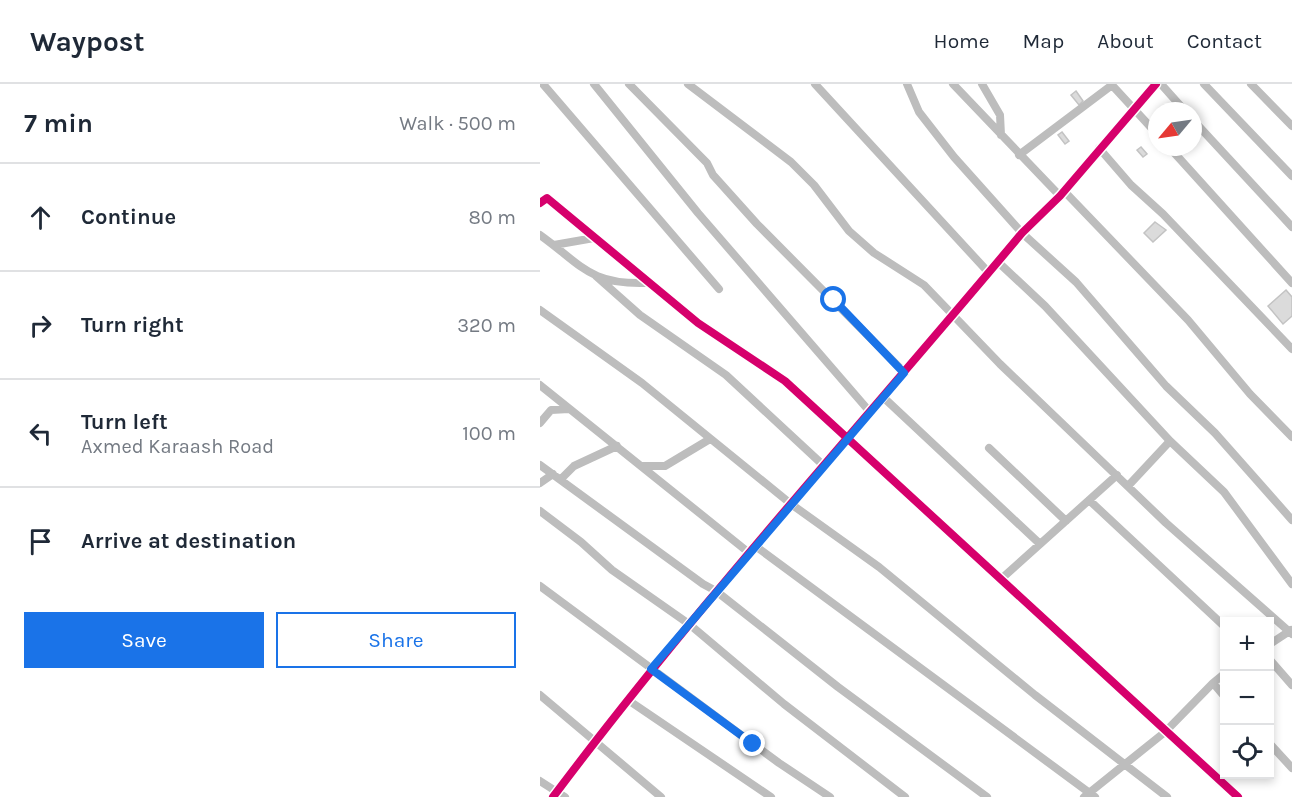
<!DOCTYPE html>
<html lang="en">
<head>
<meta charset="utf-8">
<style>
	body { margin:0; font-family:Karla,sans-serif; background:#f2f2f3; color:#1f2937 }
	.controls { position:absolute; right:18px; bottom:18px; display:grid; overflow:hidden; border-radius:0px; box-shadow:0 3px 9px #0003 }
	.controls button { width:54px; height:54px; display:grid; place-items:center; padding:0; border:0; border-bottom:2px solid #e0e1e3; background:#fff; color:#1f2937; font:30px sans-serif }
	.compass { position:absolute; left:608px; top:18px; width:54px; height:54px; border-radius:50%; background:#fff; box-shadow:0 3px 9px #0003; rotate:241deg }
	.stop { position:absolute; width:18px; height:18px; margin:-14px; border:4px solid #1a73e8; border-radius:50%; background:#fff }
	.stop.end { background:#1a73e8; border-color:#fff; box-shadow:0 2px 6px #0008 }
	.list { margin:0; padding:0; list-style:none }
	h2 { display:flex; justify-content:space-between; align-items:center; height:78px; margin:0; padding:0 24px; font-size:26px }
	h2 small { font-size:20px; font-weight:400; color:#747a83 }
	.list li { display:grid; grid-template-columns:39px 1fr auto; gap:18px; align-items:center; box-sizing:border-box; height:108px; padding:0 24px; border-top:2px solid #e0e1e3 }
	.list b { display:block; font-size:22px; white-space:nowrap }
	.list p { margin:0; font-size:20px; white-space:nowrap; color:#747a83 }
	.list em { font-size:20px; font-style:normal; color:#747a83 }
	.actions { display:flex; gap:12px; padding:18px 24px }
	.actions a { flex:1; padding:14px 0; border:2px solid #1a73e8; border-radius:0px; text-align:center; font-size:21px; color:#1a73e8 }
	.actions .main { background:#1a73e8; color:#fff }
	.icon { flex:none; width:33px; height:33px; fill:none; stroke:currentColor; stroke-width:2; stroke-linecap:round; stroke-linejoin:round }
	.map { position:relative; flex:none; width:752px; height:713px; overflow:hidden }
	header { display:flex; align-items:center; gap:36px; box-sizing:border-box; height:84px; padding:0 30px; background:#fff; border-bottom:2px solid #e0e1e3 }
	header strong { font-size:28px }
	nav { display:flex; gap:33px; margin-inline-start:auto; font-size:21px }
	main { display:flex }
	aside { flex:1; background:#fff }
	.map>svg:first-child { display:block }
	.building { fill:#dbdbdb; stroke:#c3c3c3; stroke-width:1.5 }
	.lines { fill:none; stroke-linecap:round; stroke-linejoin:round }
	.street { stroke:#bdbdbd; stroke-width:8 }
	.cycleway-casing { stroke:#fff; stroke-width:11 }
	.cycleway { stroke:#d6006c; stroke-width:8 }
	.route { stroke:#1a73e8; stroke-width:8 }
</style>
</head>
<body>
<header>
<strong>Waypost</strong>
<nav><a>Home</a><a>Map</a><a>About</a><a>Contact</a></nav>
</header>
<main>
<aside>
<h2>7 min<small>Walk · 500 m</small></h2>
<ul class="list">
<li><svg class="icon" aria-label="ahead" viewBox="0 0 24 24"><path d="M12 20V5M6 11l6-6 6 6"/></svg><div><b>Continue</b></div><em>80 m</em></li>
<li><svg class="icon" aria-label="right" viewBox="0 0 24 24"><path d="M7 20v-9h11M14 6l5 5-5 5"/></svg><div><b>Turn right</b></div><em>320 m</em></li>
<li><svg class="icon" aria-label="left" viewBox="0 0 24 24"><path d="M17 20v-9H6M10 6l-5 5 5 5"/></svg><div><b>Turn left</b><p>Axmed Karaash Road</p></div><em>100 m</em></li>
<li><svg class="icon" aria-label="arrive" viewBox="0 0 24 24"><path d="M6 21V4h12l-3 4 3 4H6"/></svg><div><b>Arrive at destination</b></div></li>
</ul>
<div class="actions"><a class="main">Save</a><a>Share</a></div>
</aside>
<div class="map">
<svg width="752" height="713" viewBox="0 0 752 713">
	<rect width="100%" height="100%" fill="#fff"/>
	<!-- building -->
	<path class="building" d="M536 7 543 17 539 21 531 11Z
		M522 48 529 57 525 60 518 51Z
		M601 63 607 70 603 73 597 66Z
		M615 138 626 146 613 158 604 149Z
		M746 206 752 213V232L743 240 728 222Z"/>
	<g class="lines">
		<!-- street -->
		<path class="street" d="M3 0 179 205
			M54 0 158 129 330 328
			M89 0 167 79 173 91 217 140 365 289
			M148 0 251 78 274 101 309 147 334 169 384 201 460 280 626 439 752 550
			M275 0 449 189
			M367 0 379 28 414 73 482 149 536 198 626 302 675 349 752 436
			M413 0 520 112
			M442 0 460 31 461 51
			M571 0 617 50
			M621 0 645 27
			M664 0 752 92
			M711 0 752 42
			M653 36 752 143
			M629 63 752 199
			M559 64 591 101 623 130 752 265
			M479 71 572 1
			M524 107 648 236 710 310 752 353
			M0 119 7 114 158 239 245 297 698 713
			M0 151C42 181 49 201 107 199
			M14 161 54 154
			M458 178 505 222 630 357
			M56 192 100 231 186 291 283 381
			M0 226 102 299 251 420 339 483 495 611 627 713
			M0 301 208 468
			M343 313 500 460
			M0 339 11 326 29 325
			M449 364 526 437
			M0 381 163 500 176 507 298 603 447 713
			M102 382H125L170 355
			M21 395 34 382 77 362
			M0 399 13 390
			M588 402 630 357 684 408 752 500
			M549 416 684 542
			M0 427 41 458 72 486 149 540 244 620 365 713
			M214 461 555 713
			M460 496 577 391
			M0 502 239 679 290 713
			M730 560 751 546
			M730 576 752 601
			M673 599 684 612
			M0 611 121 713
			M88 616 231 713
			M730 660 752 684
			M0 697 25 713
			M13 713C160 517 325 337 482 149L520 112 616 0
			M544 713 625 648 673 599 684 590"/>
		<defs>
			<path id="cycleway" d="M0 119 7 114 158 239 245 297 698 713
				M13 713C160 517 325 337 482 149L520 112 616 0"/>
		</defs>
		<!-- cycleway casing -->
		<use href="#cycleway" class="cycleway-casing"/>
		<!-- cycleway -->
		<use href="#cycleway" class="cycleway"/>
	</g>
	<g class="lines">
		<!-- route -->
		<path class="route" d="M213 660 111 585 364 289 294 216"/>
	</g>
</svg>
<div class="controls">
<button>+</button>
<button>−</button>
<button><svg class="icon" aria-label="locate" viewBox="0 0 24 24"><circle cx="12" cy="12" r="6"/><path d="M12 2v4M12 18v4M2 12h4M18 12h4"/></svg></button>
</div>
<svg class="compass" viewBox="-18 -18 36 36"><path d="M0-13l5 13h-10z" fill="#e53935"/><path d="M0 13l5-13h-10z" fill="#747a83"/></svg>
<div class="stop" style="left:294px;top:216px"></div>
<div class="stop end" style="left:213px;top:660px"></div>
</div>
</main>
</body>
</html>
